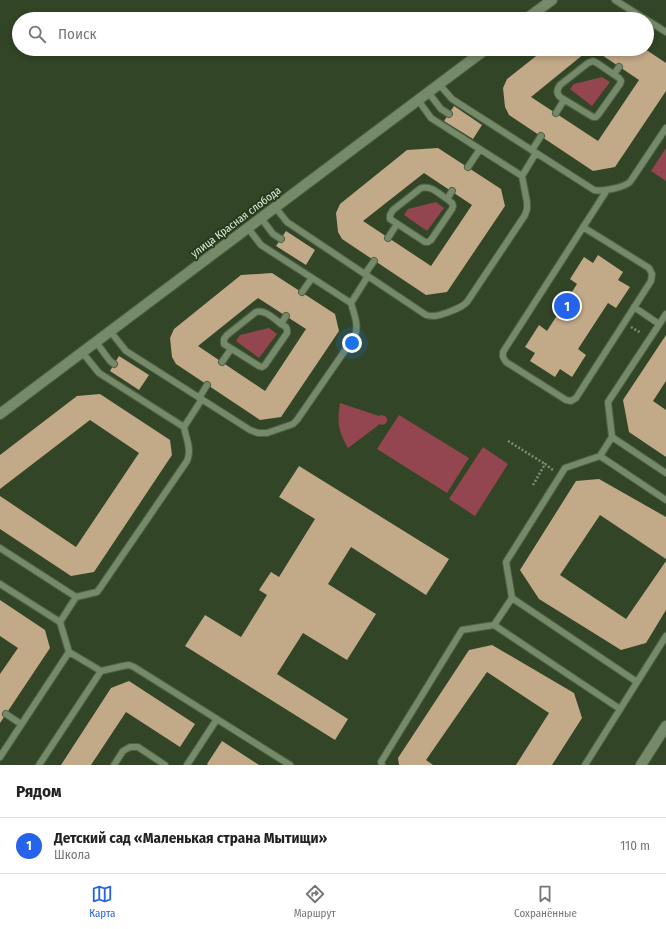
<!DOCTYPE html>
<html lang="ru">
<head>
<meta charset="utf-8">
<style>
	body { margin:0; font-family:"Fira Sans Condensed",sans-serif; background:#f6f6f6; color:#222 }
	.you { position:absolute; left:352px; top:343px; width:14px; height:14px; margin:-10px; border:3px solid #fff; border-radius:50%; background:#1a73e8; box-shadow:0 0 0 6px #1a73e833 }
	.badge { display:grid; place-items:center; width:26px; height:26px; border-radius:50%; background:#2563eb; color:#fff; font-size:13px; font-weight:700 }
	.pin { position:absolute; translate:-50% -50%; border:2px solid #fff; box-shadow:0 1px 4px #0006 }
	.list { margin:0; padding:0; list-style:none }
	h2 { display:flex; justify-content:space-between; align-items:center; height:52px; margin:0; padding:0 16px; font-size:17px }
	h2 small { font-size:13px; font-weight:400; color:#767676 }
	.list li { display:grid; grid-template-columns:26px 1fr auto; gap:12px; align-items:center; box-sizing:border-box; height:56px; padding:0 16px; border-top:1px solid #e0e0e0 }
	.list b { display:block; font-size:15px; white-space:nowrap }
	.list p { margin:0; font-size:13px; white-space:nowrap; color:#767676 }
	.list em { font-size:13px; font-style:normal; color:#767676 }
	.icon { flex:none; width:22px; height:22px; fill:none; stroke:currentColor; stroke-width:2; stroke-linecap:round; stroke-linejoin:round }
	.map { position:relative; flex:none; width:666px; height:765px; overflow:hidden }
	.search { position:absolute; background:#fff; box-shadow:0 2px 6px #0003; left:12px; right:12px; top:12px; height:44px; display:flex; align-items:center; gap:10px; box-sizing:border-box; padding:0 14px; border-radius:22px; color:#767676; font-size:15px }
	.sheet { height:108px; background:#fff }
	nav { display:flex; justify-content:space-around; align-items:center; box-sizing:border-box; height:56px; border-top:1px solid #e0e0e0; background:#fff; font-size:11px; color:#767676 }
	nav a { display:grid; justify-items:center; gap:2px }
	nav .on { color:#2563eb }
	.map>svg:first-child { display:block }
	.green { fill:#944650 }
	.building { fill:#c2a988; fill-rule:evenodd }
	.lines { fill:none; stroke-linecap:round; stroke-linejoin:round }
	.lane-casing { stroke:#516147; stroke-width:8 }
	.street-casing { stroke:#516147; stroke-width:12 }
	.secondary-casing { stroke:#516147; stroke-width:12 }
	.path { stroke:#7e8e75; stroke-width:2.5; stroke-dasharray:2 2; stroke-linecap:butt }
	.lane { stroke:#758a69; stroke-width:6 }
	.street { stroke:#758a69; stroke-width:10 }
	.secondary { stroke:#758a69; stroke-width:10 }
	.labels { text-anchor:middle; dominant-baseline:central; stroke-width:4; stroke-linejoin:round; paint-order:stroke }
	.street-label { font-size:11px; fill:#e0ecda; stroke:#283a1d }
</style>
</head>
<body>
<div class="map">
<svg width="666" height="765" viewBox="0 0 666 765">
	<rect width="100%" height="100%" fill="#324527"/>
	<!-- green -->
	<path class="green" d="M602 77 610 82 592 106 570 89 574 84Z
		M666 148V181L651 171Z
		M436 202 444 208 427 231 404 215 408 209Z
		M269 328 277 334 259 358 236 341 240 335Z
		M340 403 379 416 381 415 385 416C388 419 388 421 385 424L382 425 380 424 348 448C338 430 337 423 340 403Z
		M399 415 469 458 447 493 377 449Z
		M483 447 508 464 475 516 449 499Z"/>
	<!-- building -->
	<path class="building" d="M545 49H590L531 97 598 141 639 80 593 49H645L666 63V91L615 167 593 171 509 115 505 107 503 88 507 79Z
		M454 106 482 125 473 139 444 121Z
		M438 148 501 189 505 206 447 292 426 295 342 239 338 232 336 213 340 204 407 150ZM424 173 472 205 431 266 363 221Z
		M286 231 315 250 306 265 276 246Z
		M598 255 623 272 618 280 630 287 616 308 608 303 578 349 586 355 572 377 560 369 555 377 530 361 535 353 525 347 539 325 547 331 577 284 570 279 584 257 593 263Z
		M272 273 335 314 339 331 281 417 260 420 176 364 172 357 170 338 174 329 241 275ZM258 298 306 329 265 391 198 346Z
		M666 335V381L653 401 666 410V457L629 432 623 400Z
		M119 356 149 375 139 390 110 371Z
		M100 394 170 440 172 455 94 572 71 576 0 529V496L76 547 139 453 90 420 0 489V455L77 396Z
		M299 466 449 559 426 595 351 547 328 584 376 614 347 660 303 633 277 674 348 719 335 740 185 646 205 615 241 637 267 595 259 590 271 572 279 577 315 519 279 497Z
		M599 479 666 517V559L600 515 560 575 626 619 666 561V610L646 643 621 650 539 599 520 570 576 481Z
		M0 600 45 630 50 648 0 723V674L18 648 0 636Z
		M492 645 574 693 582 718 552 765H516L549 713 487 672 426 760 433 765H399L398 758 469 650Z
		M129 681 195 724 180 747 126 712 91 765H61L111 688Z
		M222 741 259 765H208L207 764Z"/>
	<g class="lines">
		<defs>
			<path id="lane" d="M615 0 645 19
				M647 20 666 32
				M593 61 597 63 619 78 621 81 620 84 598 115 596 117H593L560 97C556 93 557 89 560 85L588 63Z
				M614 74 619 67
				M439 84 452 99 594 190C601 192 620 188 627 184 629 183 631 181 632 179L666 128
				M428 92 441 109 449 114
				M418 100 431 118 522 176
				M556 113 564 100
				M532 150 541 136
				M468 167 480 149
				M447 199 452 203 453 206 452 209 431 240 428 242H425L390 219V215L393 210 421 188C431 185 439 194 447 199L452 191
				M275 207 287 222 426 315C429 316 430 316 433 316 440 316 462 308 467 302L525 215 527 209V202L522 176 536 153
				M261 218 273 234 281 239
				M583 227 649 268 652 274 651 281 576 398 571 401 566 400 506 362 503 357V352L607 190
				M388 238 397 224
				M365 274 374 261
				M302 292 312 278
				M351 303 368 276
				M634 307 659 324
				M666 314 608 402 612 437 666 473
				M281 324 286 327 287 330V333L265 365 262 367 259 366 224 344V339L227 335 256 312C265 309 274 319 281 324L286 316
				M110 331 126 351 250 430 258 433H267L293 424 297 420 355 336C359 325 354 314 351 303L261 245 248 228
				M96 342 110 361 114 364
				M222 362 231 349
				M199 398 207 385
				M184 427 202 399
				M600 456 612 437
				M0 548 76 597
				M0 584 60 622 69 652 0 757
				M60 622 76 597 97 592 100 588 187 461C192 450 186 438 184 427L99 373 82 352
				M494 625 512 598
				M69 652 101 671
				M637 682 512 598 506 562 565 468 600 456 666 500
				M6 714 21 724
				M39 765 101 671 123 666 129 665 134 667 290 765
				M114 765 123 751 130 747H138L165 765
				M187 765 217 719
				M382 765 381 762 462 630 494 625 620 709
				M585 765 666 636"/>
			<path id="street" d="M526 19 552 0
				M0 414 486 49"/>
			<path id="secondary" d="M641 765 666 726"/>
		</defs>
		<!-- lane casing -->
		<use href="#lane" class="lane-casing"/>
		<!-- street casing -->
		<use href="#street" class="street-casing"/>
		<!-- secondary casing -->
		<use href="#secondary" class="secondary-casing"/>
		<!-- path -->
		<path class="path" d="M631 327 641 333
			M508 441 545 464
			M533 485 545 464 553 470"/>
		<!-- lane -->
		<use href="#lane" class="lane"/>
		<!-- street -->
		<use href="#street" class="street"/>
		<!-- secondary -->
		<use href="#secondary" class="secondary"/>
	</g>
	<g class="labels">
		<!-- street labels -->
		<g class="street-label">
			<text transform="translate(236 222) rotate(-37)">улица Красная слобода</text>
		</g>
	</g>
</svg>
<div class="you"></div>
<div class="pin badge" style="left:567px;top:306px">1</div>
<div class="search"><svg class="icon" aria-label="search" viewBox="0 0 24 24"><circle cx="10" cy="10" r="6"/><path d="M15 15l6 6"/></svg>Поиск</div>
</div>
<section class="sheet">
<h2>Рядом<small></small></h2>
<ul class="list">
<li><span class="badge">1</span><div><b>Детский сад «Маленькая страна Мытищи»</b><p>Школа</p></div><em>110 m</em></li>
</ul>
</section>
<nav>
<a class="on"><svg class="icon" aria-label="map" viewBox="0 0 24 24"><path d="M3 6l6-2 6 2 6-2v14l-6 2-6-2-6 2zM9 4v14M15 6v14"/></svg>Карта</a>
<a><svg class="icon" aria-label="directions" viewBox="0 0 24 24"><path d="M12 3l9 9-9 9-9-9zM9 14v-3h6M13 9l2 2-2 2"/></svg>Маршрут</a>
<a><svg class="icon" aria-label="saved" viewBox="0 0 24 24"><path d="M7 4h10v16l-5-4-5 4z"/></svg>Сохранённые</a>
</nav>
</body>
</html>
